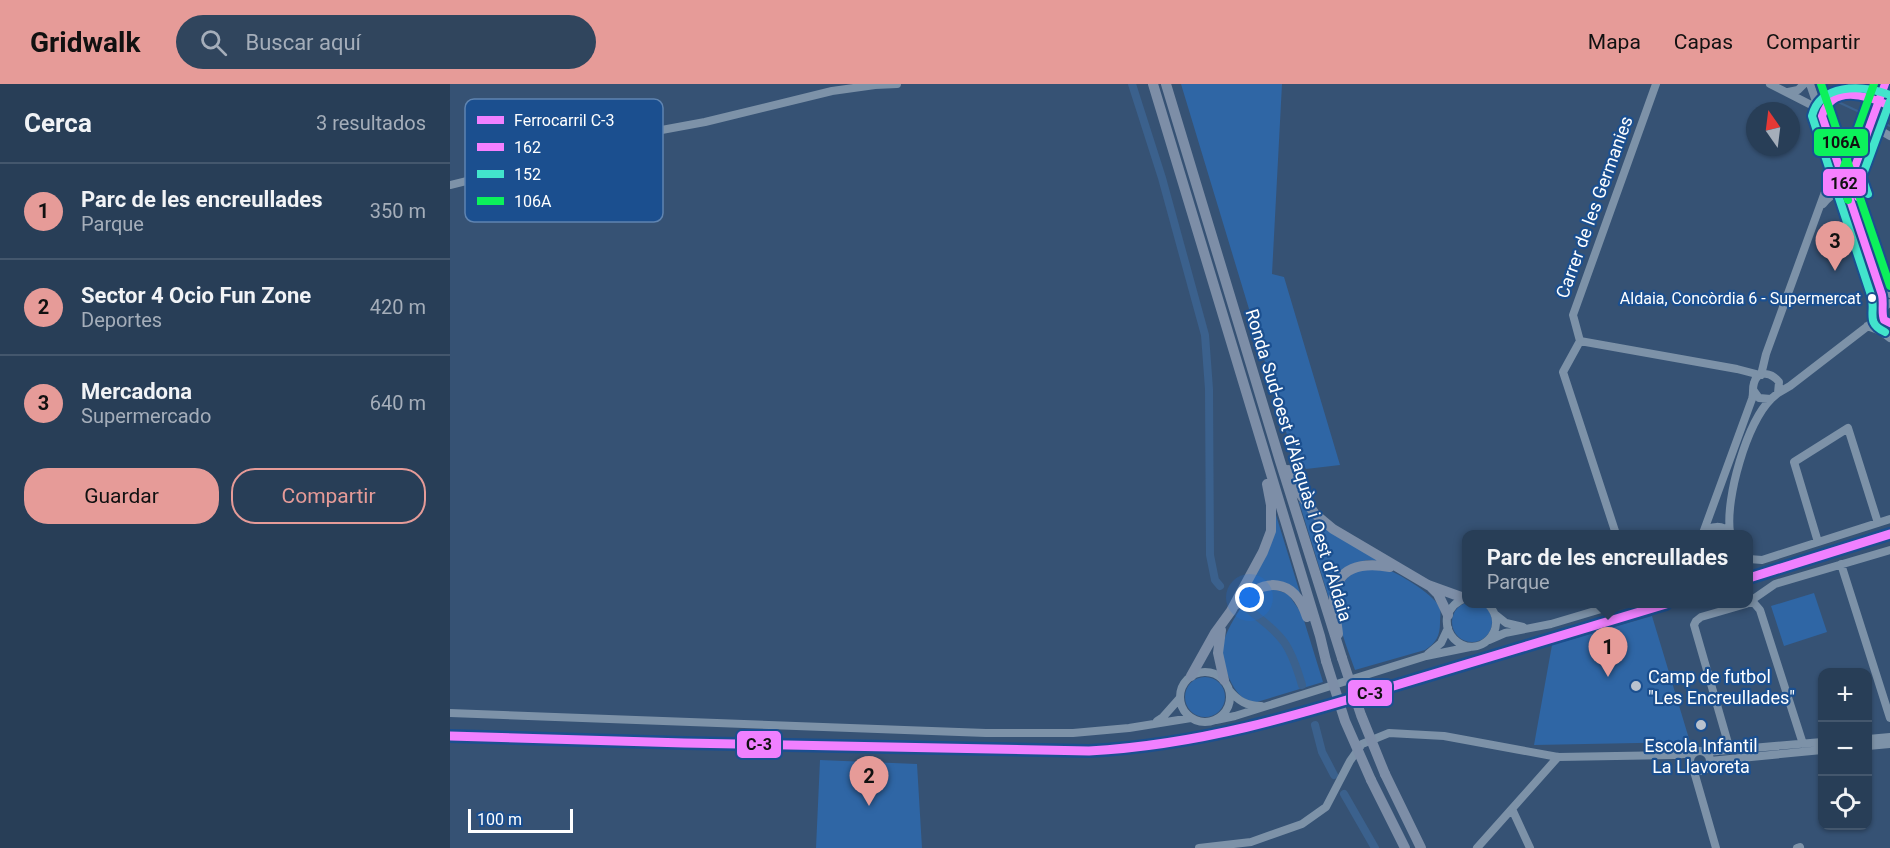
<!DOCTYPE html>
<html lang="es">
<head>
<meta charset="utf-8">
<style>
	body { margin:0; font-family:Roboto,sans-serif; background:#30455d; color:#f1f3f6 }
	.controls { position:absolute; right:18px; bottom:18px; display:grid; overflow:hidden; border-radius:12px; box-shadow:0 2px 4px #0004 }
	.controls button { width:54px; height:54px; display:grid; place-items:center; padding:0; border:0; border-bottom:2px solid #44576d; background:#283e57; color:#f1f3f6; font:30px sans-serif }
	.compass { position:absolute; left:1296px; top:18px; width:54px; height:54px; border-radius:50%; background:#283e57; box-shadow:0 2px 4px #0004; rotate:346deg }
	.scale { position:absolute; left:18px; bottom:15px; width:105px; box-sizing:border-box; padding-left:6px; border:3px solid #fff; border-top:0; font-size:16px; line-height:21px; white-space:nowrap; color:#fff; -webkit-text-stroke:4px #1b4f8f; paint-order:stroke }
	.you { position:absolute; left:800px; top:514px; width:21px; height:21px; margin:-15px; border:4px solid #fff; border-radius:50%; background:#1a73e8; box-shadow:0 0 0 9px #1a73e833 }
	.badge { display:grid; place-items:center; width:39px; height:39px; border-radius:50%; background:#e69b98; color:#111; font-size:20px; font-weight:700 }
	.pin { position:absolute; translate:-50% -50px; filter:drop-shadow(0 2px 3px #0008) }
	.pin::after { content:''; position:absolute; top:32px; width:21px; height:18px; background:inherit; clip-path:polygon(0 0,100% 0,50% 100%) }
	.popup { position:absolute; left:1012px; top:446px; width:291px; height:78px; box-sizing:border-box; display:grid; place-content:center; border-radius:12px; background:#283e57; filter:drop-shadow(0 2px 4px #0005); font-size:20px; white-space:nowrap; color:#a5aeba }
	.popup b { font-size:22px; color:#f1f3f6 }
	.popup::after { content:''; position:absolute; left:50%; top:100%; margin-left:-12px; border:12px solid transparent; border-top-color:#283e57 }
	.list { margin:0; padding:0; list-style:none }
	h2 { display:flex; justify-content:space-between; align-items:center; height:78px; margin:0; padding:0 24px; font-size:26px }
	h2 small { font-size:20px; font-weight:400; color:#a5aeba }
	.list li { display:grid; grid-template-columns:39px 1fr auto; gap:18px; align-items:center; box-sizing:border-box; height:96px; padding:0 24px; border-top:2px solid #44576d }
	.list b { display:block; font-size:22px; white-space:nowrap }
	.list p { margin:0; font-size:20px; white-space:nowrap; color:#a5aeba }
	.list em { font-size:20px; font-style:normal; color:#a5aeba }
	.actions { display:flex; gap:12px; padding:18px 24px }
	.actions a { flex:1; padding:14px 0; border:2px solid #e69b98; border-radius:24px; text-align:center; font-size:21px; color:#e69b98 }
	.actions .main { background:#e69b98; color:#111 }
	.icon { flex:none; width:33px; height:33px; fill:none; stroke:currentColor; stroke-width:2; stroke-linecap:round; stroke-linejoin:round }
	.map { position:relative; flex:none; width:1440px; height:764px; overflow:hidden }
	header { display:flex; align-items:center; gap:36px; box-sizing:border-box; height:84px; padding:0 30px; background:#e69b98; color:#111 }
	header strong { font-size:28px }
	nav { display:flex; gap:33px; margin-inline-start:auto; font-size:21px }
	.search { width:420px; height:54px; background:#30455d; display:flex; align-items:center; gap:15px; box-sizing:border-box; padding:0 21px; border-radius:33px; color:#a5aeba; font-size:22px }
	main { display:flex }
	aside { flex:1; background:#283e57 }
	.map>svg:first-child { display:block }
	.green { fill:#2f66a5 }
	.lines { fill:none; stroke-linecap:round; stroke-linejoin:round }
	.stream { stroke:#3b618d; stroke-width:2 }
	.canal { stroke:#3b618d; stroke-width:8 }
	.minor { stroke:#7d92a8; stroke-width:8 }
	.major { stroke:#7d8ea7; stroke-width:10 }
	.major-bridge { stroke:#7d8ea7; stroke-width:10 }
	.bus-1-casing { stroke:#1b4f8f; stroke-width:12 }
	.bus-2-casing { stroke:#1b4f8f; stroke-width:12 }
	.bus-3-casing { stroke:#1b4f8f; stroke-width:12 }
	.bus-1 { stroke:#f680ff; stroke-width:8 }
	.bus-2 { stroke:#42e4cc; stroke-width:8 }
	.bus-3 { stroke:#0cf15b; stroke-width:8 }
	.rail-1-casing { stroke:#1b4f8f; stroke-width:14 }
	.rail-1 { stroke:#f080ff; stroke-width:9 }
	.bus-dot { fill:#fff; stroke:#1b4f8f; stroke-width:2 }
	.poi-dot { fill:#b9c2ce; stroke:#1b4f8f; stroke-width:2 }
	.labels { text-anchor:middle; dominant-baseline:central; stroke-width:4.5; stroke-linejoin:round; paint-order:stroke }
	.bus-label { font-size:16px; fill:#fff; stroke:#1b4f8f; text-anchor:end }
	.street-label { font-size:18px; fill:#fff; stroke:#1b4f8f }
	.poi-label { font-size:18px; fill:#fff; stroke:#1b4f8f; text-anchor:start }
	.key { fill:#1b4f8f; stroke:#5f84b1; stroke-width:1.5 }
	.key-label { font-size:16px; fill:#fff }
	.line-badge { stroke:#1b4f8f; stroke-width:2 }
	.pale-badge-label { font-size:16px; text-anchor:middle; font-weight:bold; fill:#111 }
</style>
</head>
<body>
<header>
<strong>Gridwalk</strong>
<div class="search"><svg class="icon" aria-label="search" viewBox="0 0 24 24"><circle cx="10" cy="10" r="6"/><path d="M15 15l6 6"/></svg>Buscar aquí</div>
<nav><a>Mapa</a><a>Capas</a><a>Compartir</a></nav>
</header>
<main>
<aside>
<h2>Cerca<small>3 resultados</small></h2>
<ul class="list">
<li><span class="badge">1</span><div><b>Parc de les encreullades</b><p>Parque</p></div><em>350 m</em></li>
<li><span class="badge">2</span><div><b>Sector 4 Ocio Fun Zone</b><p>Deportes</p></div><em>420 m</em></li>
<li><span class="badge">3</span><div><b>Mercadona</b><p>Supermercado</p></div><em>640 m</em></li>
</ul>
<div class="actions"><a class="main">Guardar</a><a>Compartir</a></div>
</aside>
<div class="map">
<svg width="1440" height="764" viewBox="0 0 1440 764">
	<rect width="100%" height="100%" fill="#365274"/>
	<!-- green -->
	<path class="green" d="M731 0H832L822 190 834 193 890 381 856 385 838 354Z
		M851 417 929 477 917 476 905 479 880 518 849 418Z
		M826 431 850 509 844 506H797Z
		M909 485C918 486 929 484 938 486 950 490 988 513 990 525 991 529 990 535 990 539 990 552 986 559 975 566L905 586C897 562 880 527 892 502 895 494 902 490 909 485Z
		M824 505 838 510 852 530 873 598 807 618C794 617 788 611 782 600 768 572 770 557 787 530 791 524 795 515 802 512 808 508 817 507 824 505Z
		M1364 509 1377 548 1334 562 1321 522Z
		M1002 538a20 20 0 1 1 40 0a20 20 0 1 1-40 0Z
		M1202 532 1240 658 1084 661 1102 561Z
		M735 613a20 20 0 1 1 40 0a20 20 0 1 1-40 0Z
		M370 676 467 680 472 764H366Z"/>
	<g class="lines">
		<!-- stream -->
		<path class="stream" d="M1386 17 1416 31
			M1430 37 1440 42"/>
		<!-- canal -->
		<path class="canal" d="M682 0 712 94 755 251 759 305 760 471 765 496 770 502
			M798 525C833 553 839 557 852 601
			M865 641 872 668 884 691
			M894 710 925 764"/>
		<!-- minor -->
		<path class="minor" d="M1320 0 1369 25
			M1360 0 1432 211 1434 222
			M1338 8 1348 6 1354 0
			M1412 10 1440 22
			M1372 32C1374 13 1387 7 1404 6L1417 15 1423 35
			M1421 41 1440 52
			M1377 45C1389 58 1403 56 1417 49
			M1402 95 1440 210
			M0 101 122 71 152 57 255 38 382 7 425 1 447 0
			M1373 120C1388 101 1396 114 1404 84L1435 0
			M1420 241 1436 238
			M1417 242 1431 247 1440 254
			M1130 257 1123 231 1206 0
			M1130 257 1113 288 1166 450
			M1130 257 1287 285 1310 291
			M1311 291 1316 270 1383 86 1384 76
			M1328 309 1340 302 1423 238C1429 232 1432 222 1440 219
			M1280 448C1275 415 1297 338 1321 315
			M1253 449 1302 315C1304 309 1302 305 1304 299 1308 285 1322 289 1329 298L1328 309 1321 315 1309 314 1304 307
			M1252 450C1261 441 1272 440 1282 450
			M1368 458 1344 378 1398 344 1428 439
			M1299 475 1312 476 1440 435
			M1391 480 1440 634
			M1016 514C1007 517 1000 523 997 533 996 541 998 549 1004 555 1027 578 1062 545 1038 520
			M1299 518 1325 500 1440 466
			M1299 519H1304L1310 526 1353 660
			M1046 531 1056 539 1073 543
			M1039 556 1055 549 1101 540 1168 520
			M978 570 991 559 998 544
			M730 613a25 25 0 1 1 50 0a25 25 0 1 1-50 0Z
			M779 606C788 617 797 622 811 622
			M0 629 536 649H623L679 644 741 634
			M766 636 785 632 976 572 1020 563
			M707 637 713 633 729 615
			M1418 655 1440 653
			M1418 662 1440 660
			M1280 666 1244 541 1246 537 1251 533 1296 520
			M1240 677a10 10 0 1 1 20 0a10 10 0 1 1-20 0Z
			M1256 668 1372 658
			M1260 677 1372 666
			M1243 684 1266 764
			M1062 725 1080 764
			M749 764 801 758 852 740 876 723 900 677 912 660 939 649 994 652 1108 673 1224 671 1243 669
			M1027 764 1108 673
			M1347 764 1350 763"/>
		<!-- major -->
		<path class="major" d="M703 0 870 552 876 577
			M716 0 830 377 892 574
			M838 386 849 408 865 430 883 445 978 501 1014 514
			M981 503 988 510 998 531
			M787 520C814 493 844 493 857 533
			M771 546 768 569 774 596
			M888 550C887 539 884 527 884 516 885 482 913 478 940 483
			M741 592 765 549 781 527 813 468 821 447V421L817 400
			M935 690 971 764
			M921 696 955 764"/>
		<!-- major-bridge -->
		<path class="major-bridge" d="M892 574 911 631 935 690
			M876 577 895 637 921 696"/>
		<defs>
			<path id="bus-1" d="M1440 22C1416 11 1382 0 1372 32L1432 211C1434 219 1431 229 1434 236L1440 239
				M1408 113 1402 91 1435 0"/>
			<path id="bus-2" d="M1418 110 1412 93 1440 17
				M1435 248C1416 239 1425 230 1422 214L1362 32C1370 0 1410 0 1440 11"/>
			<path id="bus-3" d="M1371 0 1440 202
				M1398 116 1392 97V88L1424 0"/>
		</defs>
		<!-- bus-1 casing -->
		<use href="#bus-1" class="bus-1-casing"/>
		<!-- bus-2 casing -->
		<use href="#bus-2" class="bus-2-casing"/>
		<!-- bus-3 casing -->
		<use href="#bus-3" class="bus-3-casing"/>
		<!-- bus-1 -->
		<use href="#bus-1" class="bus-1"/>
		<!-- bus-2 -->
		<use href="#bus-2" class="bus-2"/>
		<!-- bus-3 -->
		<use href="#bus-3" class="bus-3"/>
		<defs>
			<path id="rail-1" d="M1299 494 1440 450
				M0 652 234 659 639 667C749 661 845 632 950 600 1039 573 1127 547 1216 520"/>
		</defs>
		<!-- rail-1 casing -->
		<use href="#rail-1" class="rail-1-casing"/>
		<!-- rail-1 -->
		<use href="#rail-1" class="rail-1"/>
	</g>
	<!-- markers -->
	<circle class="bus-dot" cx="1422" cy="214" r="5"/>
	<g class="poi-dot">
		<circle cx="1186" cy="602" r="6"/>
		<circle cx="1251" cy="641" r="6"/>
	</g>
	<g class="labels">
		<!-- bus labels -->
		<g class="bus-label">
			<text x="1411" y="214">Aldaia, Concòrdia 6 - Supermercat</text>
		</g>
		<!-- street labels -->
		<g class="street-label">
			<text transform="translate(1144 123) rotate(-70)">Carrer de les Germanies</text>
			<text transform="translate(849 381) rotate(73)">Ronda Sud-oest d'Alaquàs i Oest d'Aldaia</text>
		</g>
		<!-- poi labels -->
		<g class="poi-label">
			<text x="1198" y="592">Camp de futbol<tspan x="1198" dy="21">"Les Encreullades"</tspan></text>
			<text x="1251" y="661" text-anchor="middle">Escola Infantil<tspan x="1251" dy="21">La Llavoreta</tspan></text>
		</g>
	</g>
	<!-- legend -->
	<rect x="15" y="15" width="198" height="123" rx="9" class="key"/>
	<rect x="27" y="32" width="27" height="8" fill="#f080ff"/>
	<rect x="27" y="59" width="27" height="8" fill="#f680ff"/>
	<rect x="27" y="86" width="27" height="8" fill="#42e4cc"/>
	<rect x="27" y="113" width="27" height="8" fill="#0cf15b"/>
	<g class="key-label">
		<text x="64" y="42">Ferrocarril C-3</text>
		<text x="64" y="69">162</text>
		<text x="64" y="96">152</text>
		<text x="64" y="123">106A</text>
	</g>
	<g class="line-badge">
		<rect x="1363" y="44" width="56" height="29" rx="6" fill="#0cf15b"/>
		<rect x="1372" y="84" width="45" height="29" rx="6" fill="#f680ff"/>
		<rect x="897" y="595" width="46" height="28" rx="6" fill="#f080ff"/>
		<rect x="286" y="646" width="46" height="29" rx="6" fill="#f080ff"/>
	</g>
	<g class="pale-badge-label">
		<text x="1391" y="64">106A</text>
		<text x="1394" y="105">162</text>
		<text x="920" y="615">C-3</text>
		<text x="309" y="666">C-3</text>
	</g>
</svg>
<div class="controls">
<button>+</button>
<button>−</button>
<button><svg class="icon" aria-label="locate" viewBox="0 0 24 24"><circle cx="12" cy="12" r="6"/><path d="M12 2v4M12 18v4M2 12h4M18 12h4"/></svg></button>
</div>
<svg class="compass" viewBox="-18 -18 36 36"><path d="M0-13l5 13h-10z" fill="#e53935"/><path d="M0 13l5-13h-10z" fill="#a5aeba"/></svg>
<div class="scale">100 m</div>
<div class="you"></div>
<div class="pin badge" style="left:1158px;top:593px">1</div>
<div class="popup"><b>Parc de les encreullades</b>Parque</div>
<div class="pin badge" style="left:419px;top:722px">2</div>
<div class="pin badge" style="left:1385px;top:187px">3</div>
</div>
</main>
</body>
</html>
